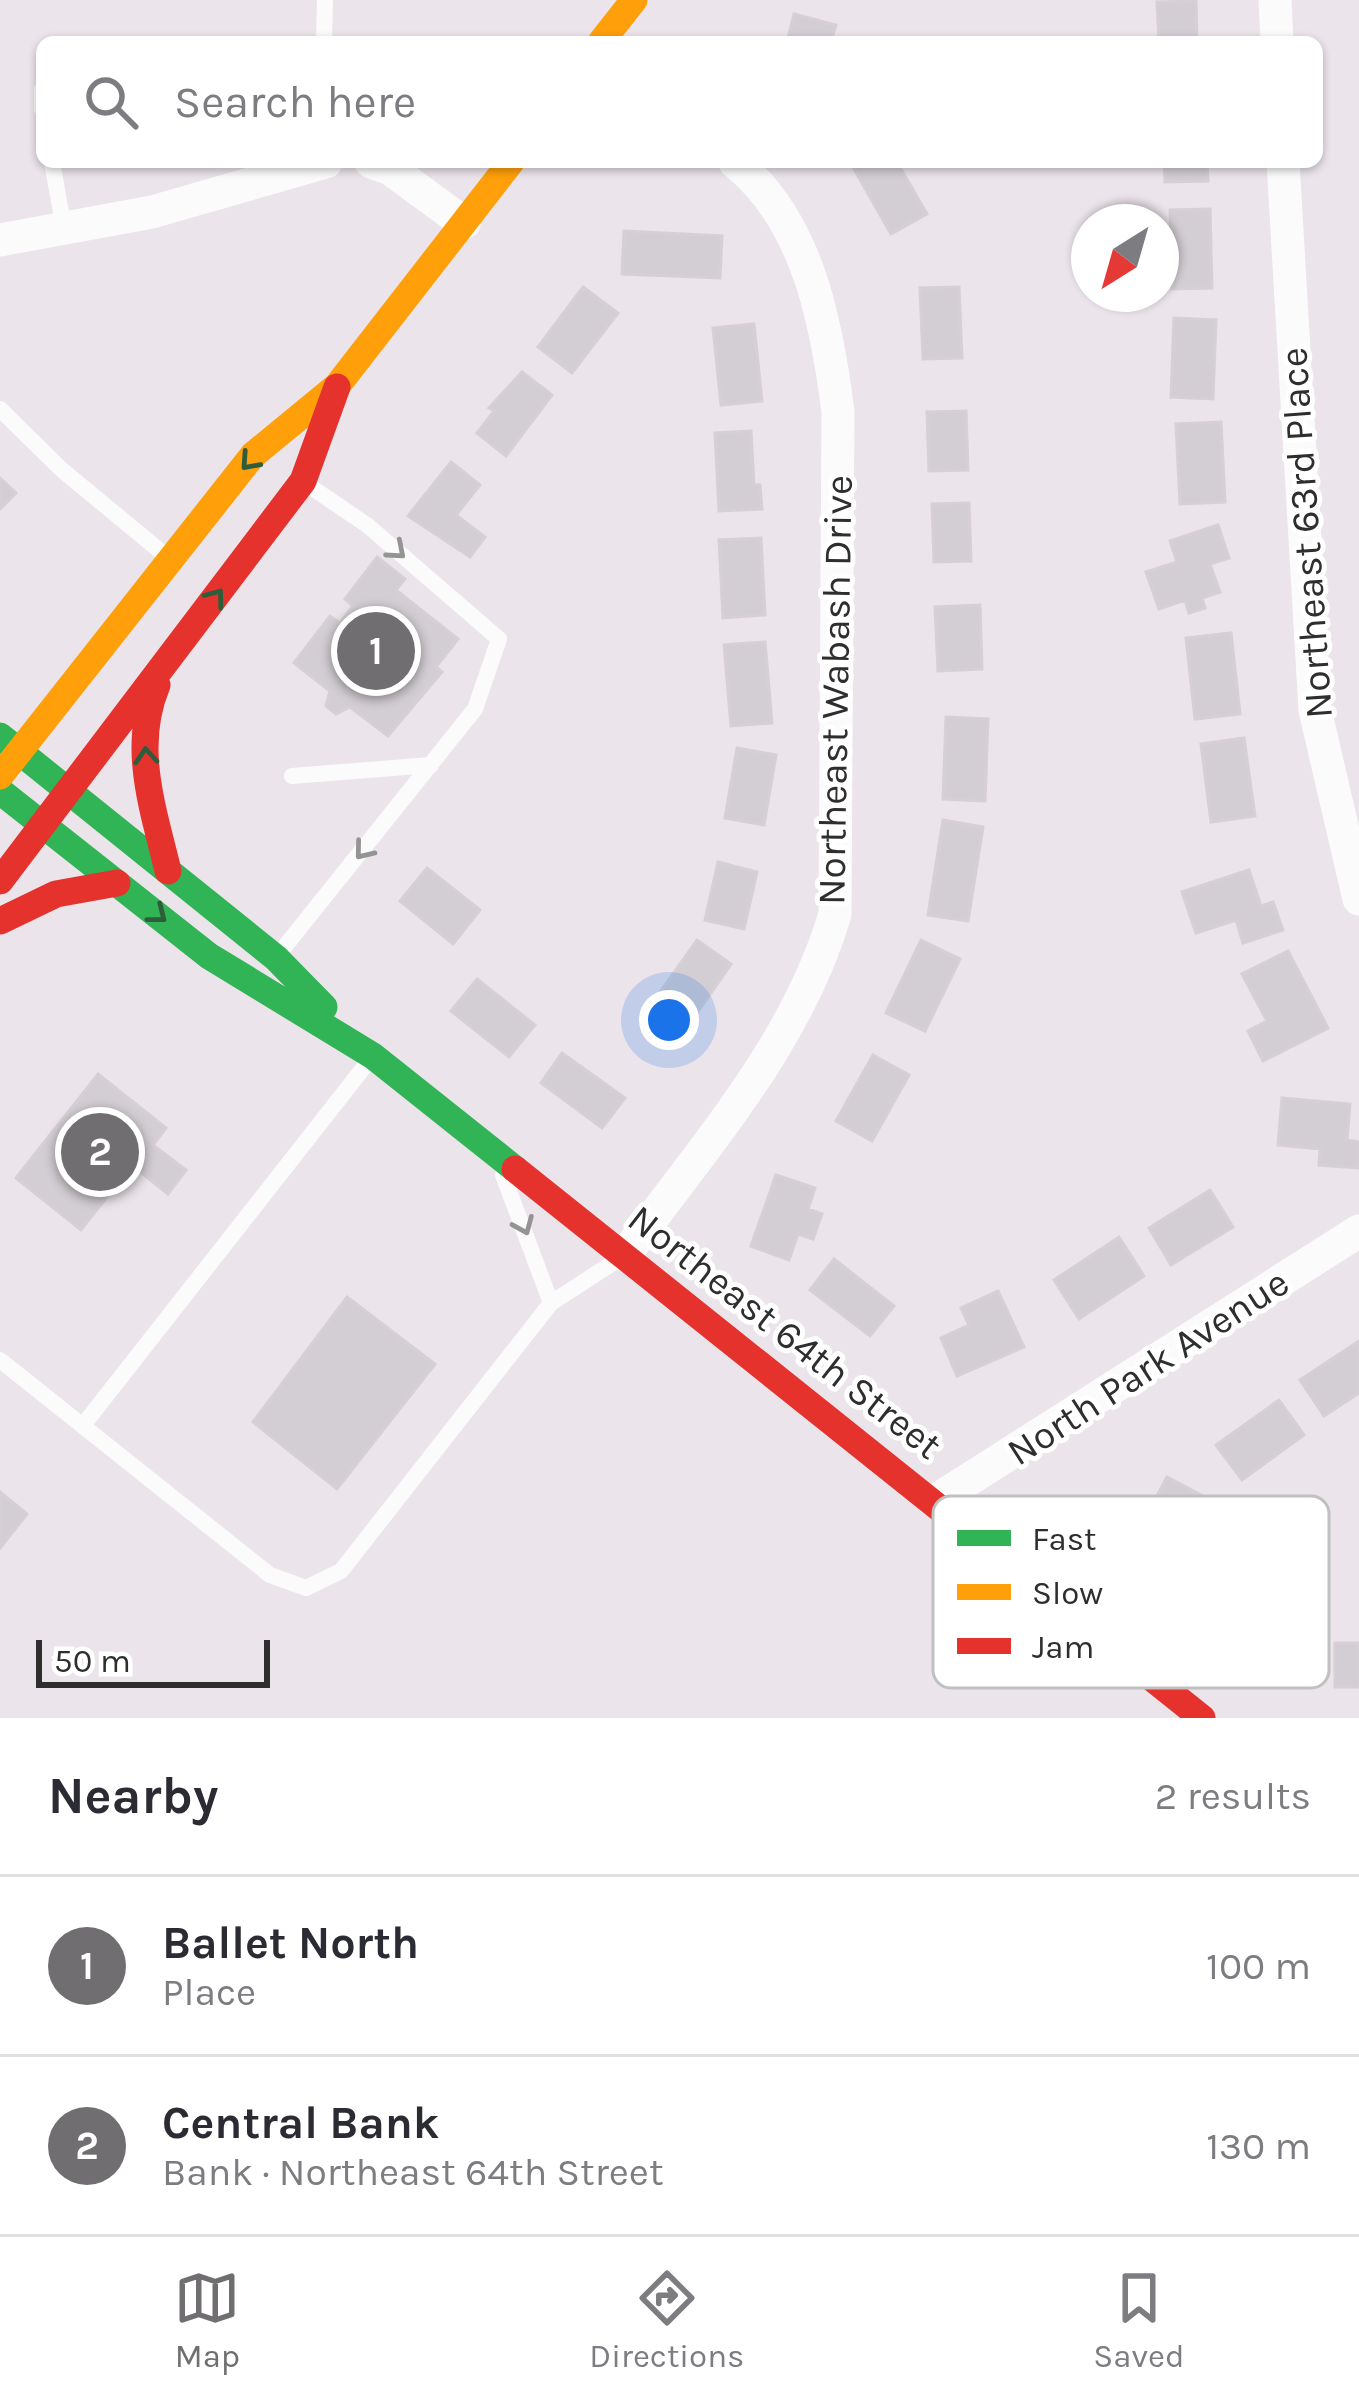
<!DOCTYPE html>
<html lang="en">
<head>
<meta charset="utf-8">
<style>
	body { margin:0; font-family:Karla,sans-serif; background:#f2f2f3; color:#2b2b33 }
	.compass { position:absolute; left:1071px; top:204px; width:108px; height:108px; border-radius:50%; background:#fff; box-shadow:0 3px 9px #0004; rotate:217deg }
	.scale { position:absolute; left:36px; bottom:30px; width:234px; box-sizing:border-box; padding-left:12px; border:6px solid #2e2e2e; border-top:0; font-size:33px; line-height:42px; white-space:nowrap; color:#2e2e2e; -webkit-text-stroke:9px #fff; paint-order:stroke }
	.you { position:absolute; left:669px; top:1020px; width:42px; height:42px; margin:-30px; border:9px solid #fff; border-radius:50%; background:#1a73e8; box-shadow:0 0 0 18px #1a73e833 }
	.badge { display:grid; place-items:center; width:78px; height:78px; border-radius:50%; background:#706e70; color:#fff; font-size:39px; font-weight:700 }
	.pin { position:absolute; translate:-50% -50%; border:6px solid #fff; box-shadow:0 3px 12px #0006 }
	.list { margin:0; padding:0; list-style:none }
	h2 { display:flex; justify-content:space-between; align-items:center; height:156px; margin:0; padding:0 48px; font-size:51px }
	h2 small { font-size:39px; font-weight:400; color:#7c7c81 }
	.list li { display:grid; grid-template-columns:78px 1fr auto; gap:36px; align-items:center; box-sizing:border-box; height:180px; padding:0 48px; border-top:3px solid #e1e1e2 }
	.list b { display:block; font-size:45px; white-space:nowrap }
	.list p { margin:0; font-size:39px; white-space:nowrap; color:#7c7c81 }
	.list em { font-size:39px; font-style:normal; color:#7c7c81 }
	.icon { flex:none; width:66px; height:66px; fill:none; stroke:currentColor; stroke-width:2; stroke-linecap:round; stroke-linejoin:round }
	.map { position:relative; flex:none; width:1359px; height:1718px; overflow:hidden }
	.search { position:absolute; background:#fff; box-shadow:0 3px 9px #0004; left:36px; right:36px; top:36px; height:132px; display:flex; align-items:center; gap:30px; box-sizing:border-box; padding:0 42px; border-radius:18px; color:#7c7c81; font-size:45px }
	.sheet { height:516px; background:#fff }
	nav { display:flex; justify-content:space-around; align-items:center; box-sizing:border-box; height:168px; border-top:3px solid #e1e1e2; background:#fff; font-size:33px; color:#7c7c81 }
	nav a { display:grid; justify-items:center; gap:6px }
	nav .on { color:#706e70 }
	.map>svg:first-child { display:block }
	.building { fill:#d3ced3; stroke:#d6d0d5; stroke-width:3 }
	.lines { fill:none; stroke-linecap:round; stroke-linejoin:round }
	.lane { stroke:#fcfbfc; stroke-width:16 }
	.street { stroke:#fcfbfc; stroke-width:33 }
	.fast { stroke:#30b455; stroke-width:27 }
	.slow { stroke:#ff9f0a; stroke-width:27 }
	.jam { stroke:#e5322d; stroke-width:27 }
	.oneway { stroke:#2f5d3c }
	.oneway2 { stroke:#959495 }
	.labels { text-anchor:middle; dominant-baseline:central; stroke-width:10; stroke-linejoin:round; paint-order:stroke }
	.street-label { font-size:39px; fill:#2e2e2e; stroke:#fff }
	.key { fill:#fff; stroke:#c0c0c0; stroke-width:3 }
	.key-label { font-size:33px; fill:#2e2e2e }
</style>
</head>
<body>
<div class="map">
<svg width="1359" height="1718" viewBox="0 0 1359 1718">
	<rect width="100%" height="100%" fill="#ebe4ea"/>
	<!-- building -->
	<path class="building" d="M1196 1 1197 42H1159L1157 2Z
		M794 14 836 25 831 42H787Z
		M850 162H897L927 214 891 234Z
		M1164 162H1207L1208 181 1165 182Z
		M1210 209 1212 288 1172 289 1170 210Z
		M624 231 722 236 720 278 622 274Z
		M583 287 618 313 572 373 538 347Z
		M959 287 962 358 923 359 920 288Z
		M1174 318 1216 320 1213 399 1171 397Z
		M754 324 762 401 721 405 713 328Z
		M522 372 552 395 506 456 477 433 494 411 489 408Z
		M966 411 968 470 929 471 927 412Z
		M1221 422 1225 502 1180 504 1176 424Z
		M751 431 754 485H760L762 509 719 511 715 433Z
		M451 462 480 485 456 515 485 537 470 557 408 516Z
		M0 478 16 493 0 509Z
		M969 503 971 561 934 562 932 504Z
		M1218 525 1229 558 1210 564 1220 592 1202 598 1205 608 1189 613 1185 600 1159 609 1146 572 1177 562 1170 541Z
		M761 538 765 615 723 618 719 540Z
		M377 557 405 579 396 590 458 639 436 667 442 672 388 736 350 707 336 714 326 706 330 691 294 663 330 616 340 623 353 606 345 599Z
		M980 605 982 669 938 671 935 607Z
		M1231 633 1240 714 1195 719 1186 638Z
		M765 642 772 723 731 726 724 645Z
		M946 717 988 719 985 801 943 799Z
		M1244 738 1255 816 1211 822 1201 744Z
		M737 748 776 755 764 825 725 818Z
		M943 820 983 827 968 921 928 915Z
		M718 862 757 872 744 929 705 920Z
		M427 868 480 910 453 944 400 901Z
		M1249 870 1261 906 1273 902 1283 930 1243 943 1236 920 1196 933 1182 892Z
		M697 940 731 964 693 1019 658 995Z
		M921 940 960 959 925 1031 886 1013Z
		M1288 951 1328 1028 1263 1061 1248 1031 1267 1021 1242 974Z
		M477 979 535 1025 509 1057 451 1011Z
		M562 1053 625 1098 602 1128 541 1083Z
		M873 1055 909 1075 872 1141 836 1121Z
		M98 1074 166 1128 153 1145 186 1170 168 1194 132 1165 81 1230 16 1178Z
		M1282 1098 1350 1104 1347 1140 1359 1142 1358 1168 1319 1165 1320 1149 1278 1145Z
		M776 1175 815 1188 808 1209 822 1214 813 1239 798 1234 789 1260 751 1246Z
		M1210 1190 1233 1227 1171 1265 1149 1228Z
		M1119 1237 1144 1276 1079 1319 1054 1280Z
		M834 1259 894 1306 870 1336 810 1290Z
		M998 1291 1024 1347 957 1376 941 1338 969 1325 961 1308Z
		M347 1297 435 1364 337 1489 253 1422Z
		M1359 1341V1393L1324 1416 1300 1380Z
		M1279 1400 1304 1435 1242 1480 1216 1445Z
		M1167 1477 1209 1499 1165 1580 1124 1557Z
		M0 1492 27 1514 0 1548Z
		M1335 1643H1359V1687H1335Z"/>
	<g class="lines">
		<!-- lane -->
		<path class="lane" d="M324 42 325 0
			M42 90V109
			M52 162 64 229
			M0 409 62 470 165 555
			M292 776 431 765
			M278 955 475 709 499 639 367 525 308 485
			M503 1175 551 1303
			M0 1360 270 1575 306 1588 341 1571 551 1303 619 1259
			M84 1424 372 1057"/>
		<!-- street -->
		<path class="street" d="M1275 0 1277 42
			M371 162 389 168 464 223
			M1283 162 1315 710 1359 899
			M0 240 152 212 326 162
			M625 1255C703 1147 797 1044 835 914L838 412C827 324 808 221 735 162
			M935 1501 1359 1231"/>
		<!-- fast -->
		<path class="fast" d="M0 736 276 958 324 1007
			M0 791 209 956 373 1056 515 1169"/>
		<!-- slow -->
		<path class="slow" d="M601 42 634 0
			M0 776 253 455 337 386 511 162"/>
		<!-- jam -->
		<path class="jam" d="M157 685C131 747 153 808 168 871
			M0 881 303 481 337 387
			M0 921 56 894 117 883
			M515 1169 1202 1718"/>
	</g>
	<!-- one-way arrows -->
	<defs><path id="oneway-chevron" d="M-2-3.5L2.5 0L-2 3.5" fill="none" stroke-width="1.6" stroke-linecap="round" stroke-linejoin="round" transform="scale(3)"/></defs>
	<g class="oneway">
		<use href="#oneway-chevron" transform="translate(249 462) rotate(132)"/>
		<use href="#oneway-chevron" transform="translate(216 597) rotate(-53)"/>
		<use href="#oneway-chevron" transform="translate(146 756) rotate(-94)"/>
		<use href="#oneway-chevron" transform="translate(158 915) rotate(38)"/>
	</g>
	<g class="oneway2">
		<use href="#oneway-chevron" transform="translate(397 551) rotate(41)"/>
		<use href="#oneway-chevron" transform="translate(363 851) rotate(129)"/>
		<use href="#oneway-chevron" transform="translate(524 1226) rotate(67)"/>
	</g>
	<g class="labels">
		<!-- street labels -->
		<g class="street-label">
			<text transform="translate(1306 533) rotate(-94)">Northeast 63rd Place</text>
			<text transform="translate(835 690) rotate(-89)">Northeast Wabash Drive</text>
			<text transform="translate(785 1332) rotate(38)">Northeast 64th Street</text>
			<text transform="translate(1148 1367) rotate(-33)">North Park Avenue</text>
		</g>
	</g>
	<!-- legend -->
	<rect x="933" y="1496" width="396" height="192" rx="18" class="key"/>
	<rect x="957" y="1530" width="54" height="16" fill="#30b455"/>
	<rect x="957" y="1584" width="54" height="16" fill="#ff9f0a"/>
	<rect x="957" y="1638" width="54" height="16" fill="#e5322d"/>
	<g class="key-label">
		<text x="1032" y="1550">Fast</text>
		<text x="1032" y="1604">Slow</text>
		<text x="1032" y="1658">Jam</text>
	</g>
</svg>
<svg class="compass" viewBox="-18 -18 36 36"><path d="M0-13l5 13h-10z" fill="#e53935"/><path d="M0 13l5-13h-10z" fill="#7c7c81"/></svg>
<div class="scale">50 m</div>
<div class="you"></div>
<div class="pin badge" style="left:376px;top:651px">1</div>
<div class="pin badge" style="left:100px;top:1152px">2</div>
<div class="search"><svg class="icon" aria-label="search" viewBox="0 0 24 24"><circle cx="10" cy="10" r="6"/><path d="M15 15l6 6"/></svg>Search here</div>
</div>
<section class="sheet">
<h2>Nearby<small>2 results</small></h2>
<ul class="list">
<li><span class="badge">1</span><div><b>Ballet North</b><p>Place</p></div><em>100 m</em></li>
<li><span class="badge">2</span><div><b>Central Bank</b><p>Bank · Northeast 64th Street</p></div><em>130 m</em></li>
</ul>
</section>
<nav>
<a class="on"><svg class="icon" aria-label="map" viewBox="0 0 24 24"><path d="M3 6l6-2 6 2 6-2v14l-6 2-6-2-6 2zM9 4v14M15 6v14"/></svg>Map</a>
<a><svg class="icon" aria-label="directions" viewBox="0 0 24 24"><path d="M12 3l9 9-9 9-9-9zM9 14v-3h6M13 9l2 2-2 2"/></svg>Directions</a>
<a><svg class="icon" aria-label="saved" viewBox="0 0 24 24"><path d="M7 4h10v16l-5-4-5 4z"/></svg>Saved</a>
</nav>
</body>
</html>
